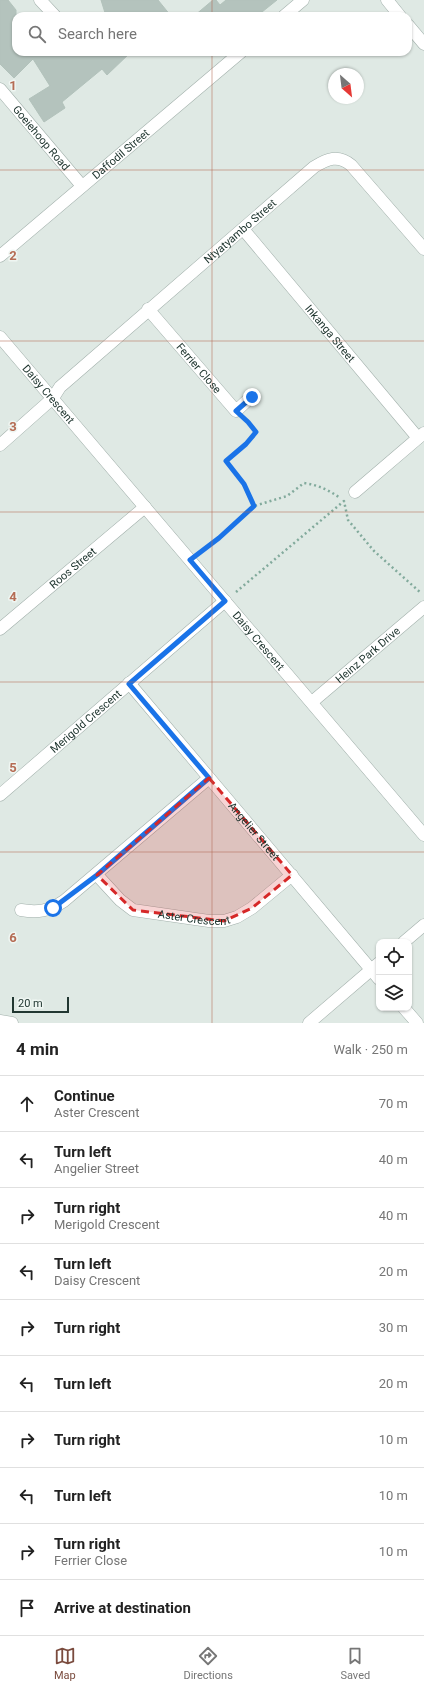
<!DOCTYPE html>
<html lang="en">
<head>
<meta charset="utf-8">
<style>
	body { margin:0; font-family:Roboto,sans-serif; background:#f2f2f2; color:#222 }
	.controls { position:absolute; right:12px; bottom:12px; display:grid; overflow:hidden; border-radius:8px; box-shadow:0 1px 3px #0004 }
	.controls button { width:36px; height:36px; display:grid; place-items:center; padding:0; border:0; border-bottom:1px solid #e0e0e0; background:#fff; color:#222; font:20px sans-serif }
	.compass { position:absolute; left:328px; top:68px; width:36px; height:36px; border-radius:50%; background:#fff; box-shadow:0 1px 3px #0004; rotate:152deg }
	.scale { position:absolute; left:12px; bottom:10px; width:57px; box-sizing:border-box; padding-left:4px; border:2px solid #213731; border-top:0; font-size:11px; line-height:14px; white-space:nowrap; color:#213731; -webkit-text-stroke:3px #eff6f2; paint-order:stroke }
	.stop { position:absolute; width:12px; height:12px; margin:-9px; border:3px solid #1a73e8; border-radius:50%; background:#fff }
	.stop.end { background:#1a73e8; border-color:#fff; box-shadow:0 1px 4px #0008 }
	.list { margin:0; padding:0; list-style:none }
	h2 { display:flex; justify-content:space-between; align-items:center; height:52px; margin:0; padding:0 16px; font-size:17px }
	h2 small { font-size:13px; font-weight:400; color:#767676 }
	.list li { display:grid; grid-template-columns:26px 1fr auto; gap:12px; align-items:center; box-sizing:border-box; height:56px; padding:0 16px; border-top:1px solid #e0e0e0 }
	.list b { display:block; font-size:15px; white-space:nowrap }
	.list p { margin:0; font-size:13px; white-space:nowrap; color:#767676 }
	.list em { font-size:13px; font-style:normal; color:#767676 }
	.icon { flex:none; width:22px; height:22px; fill:none; stroke:currentColor; stroke-width:2; stroke-linecap:round; stroke-linejoin:round }
	.map { position:relative; flex:none; width:424px; height:1023px; overflow:hidden }
	.search { position:absolute; background:#fff; box-shadow:0 1px 3px #0004; left:12px; right:12px; top:12px; height:44px; display:flex; align-items:center; gap:10px; box-sizing:border-box; padding:0 14px; border-radius:12px; color:#767676; font-size:15px }
	.sheet { height:612px; background:#fff }
	nav { display:flex; justify-content:space-around; align-items:center; box-sizing:border-box; height:56px; border-top:1px solid #e0e0e0; background:#fff; font-size:11px; color:#767676 }
	nav a { display:grid; justify-items:center; gap:2px }
	nav .on { color:#7a4b3e }
	.map>svg:first-child { display:block }
	.building { fill:#b4c3bd; stroke:#b2c2bb }
	.lines { fill:none; stroke-linecap:round; stroke-linejoin:round }
	.street-casing { stroke:#a2b0ab; stroke-width:13 }
	.path { stroke:#82aa9c; stroke-width:2.5; stroke-dasharray:2 3; stroke-linecap:butt }
	.street { stroke:#fff; stroke-width:12 }
	.route { stroke:#1a73e8; stroke-width:5 }
	.marked { fill:#d62828; fill-opacity:0.2; stroke:#d62828; stroke-width:3; stroke-dasharray:8 5; stroke-linejoin:round }
	.grid { fill:none; stroke:#b56c54; stroke-width:1; stroke-opacity:0.55 }
	.labels { text-anchor:middle; dominant-baseline:central; stroke-width:3; stroke-linejoin:round; paint-order:stroke }
	.street-label { font-size:11px; fill:#213731; stroke:#eff6f2 }
	.grid-label { font-size:13px; text-anchor:middle; font-weight:bold; fill:#b56c54; stroke:#eff6f2; stroke-width:3; stroke-linejoin:round; paint-order:stroke }
</style>
</head>
<body>
<div class="map">
<svg width="424" height="1023" viewBox="0 0 424 1023">
	<rect width="100%" height="100%" fill="#dfe9e4"/>
	<!-- building -->
	<path class="building" d="M0 0H8L16 10V52H131L107 75 102 69 62 102 65 108 44 122 29 99 50 86 33 59 14 78 0 64Z
		M101 0H158L171 16H106Z
		M213 0H216L220 5 226 0H277L257 16H194Z"/>
	<g class="lines">
		<defs>
			<g id="street">
				<path d="M40 0 55 16"/>
				<path d="M387 0 400 16"/>
				<path d="M284 16 303 0"/>
				<path d="M408 25 424 44"/>
				<path id="s1" d="M0 89 82 186"/>
				<path id="s2" d="M243 229 418 438"/>
				<path id="s3" d="M0 256 241 52"/>
				<path id="s4" d="M148 309 236 411 251 397"/>
				<path id="s5" d="M0 337 424 835"/>
				<path id="s6" d="M0 445 53 398 60 387 314 167C327 159 338 154 351 165L424 249"/>
				<path d="M355 492 424 433"/>
				<path id="s7" d="M0 629 145 507"/>
				<path id="s8" d="M129 683 379 979"/>
				<path id="s9" d="M312 702 424 607"/>
				<path id="s10" d="M0 795 225 601"/>
				<path id="s11" d="M97 875 120 900 133 910 209 921H224L237 917 252 908 292 875"/>
				<path d="M21 910C38 913 49 911 64 901L209 778"/>
				<path d="M404 942 424 925"/>
				<path d="M404 1008 417 1023"/>
				<path d="M0 1021 12 1023"/>
				<path d="M309 1023 379 963"/>
			</g>
		</defs>
		<!-- street casing -->
		<use href="#street" class="street-casing"/>
		<!-- path -->
		<path class="path" d="M247 420 256 432 246 444 226 461 244 484 254 506
			M202 551 219 538 254 506 287 496 304 483C318 485 329 490 340 498
			M236 592 344 501 348 520 374 551 421 593"/>
		<!-- street -->
		<use href="#street" class="street"/>
	</g>
	<g class="lines">
		<!-- route -->
		<path class="route" d="M53 908 97 875 209 778 129 684 225 601 190 560 219 538 254 506 244 484 226 461 246 444 256 432 248 422 236 411 252 397"/>
	</g>
	<!-- marked area -->
	<path class="marked" d="M209 778 292 875 252 908 224 921 133 910 97 875Z"/>
	<!-- grid -->
	<path class="grid" d="M212 0V16M212 52V1023M0 170H424M0 341H424M0 512H424M0 682H424M0 852H424"/>
	<g class="labels">
		<!-- street labels -->
		<g class="street-label">
			<text stroke="none"><textPath href="#s1" startOffset="64">Goeiehoop Road</textPath></text>
			<text stroke="none"><textPath href="#s3" startOffset="158">Daffodil Street</textPath></text>
			<text stroke="none"><textPath href="#s6" startOffset="322">Ntyatyambo Street</textPath></text>
			<text stroke="none"><textPath href="#s2" startOffset="136">Inkanga Street</textPath></text>
			<text stroke="none"><textPath href="#s4" startOffset="78">Ferrier Close</textPath></text>
			<text stroke="none"><textPath href="#s5" startOffset="75">Daisy Crescent</textPath></text>
			<text stroke="none"><textPath href="#s7" startOffset="95">Roos Street</textPath></text>
			<text stroke="none"><textPath href="#s5" startOffset="399">Daisy Crescent</textPath></text>
			<text stroke="none"><textPath href="#s9" startOffset="73">Heinz Park Drive</textPath></text>
			<text stroke="none"><textPath href="#s10" startOffset="113">Merigold Crescent</textPath></text>
			<text stroke="none"><textPath href="#s8" startOffset="194">Angelier Street</textPath></text>
			<text stroke="none"><textPath href="#s11" startOffset="112">Aster Crescent</textPath></text>
		</g>
	</g>
	<g class="grid-label">
		<text x="13" y="90">1</text>
		<text x="13" y="260">2</text>
		<text x="13" y="431">3</text>
		<text x="13" y="601">4</text>
		<text x="13" y="772">5</text>
		<text x="13" y="942">6</text>
	</g>
</svg>
<div class="controls">
<button><svg class="icon" aria-label="locate" viewBox="0 0 24 24"><circle cx="12" cy="12" r="6"/><path d="M12 2v4M12 18v4M2 12h4M18 12h4"/></svg></button>
<button><svg class="icon" aria-label="layers" viewBox="0 0 24 24"><path d="M12 4l9 5-9 5-9-5zM3 14l9 5 9-5"/></svg></button>
</div>
<svg class="compass" viewBox="-18 -18 36 36"><path d="M0-13l5 13h-10z" fill="#e53935"/><path d="M0 13l5-13h-10z" fill="#767676"/></svg>
<div class="scale">20 m</div>
<div class="stop" style="left:53px;top:908px"></div>
<div class="stop end" style="left:252px;top:397px"></div>
<div class="search"><svg class="icon" aria-label="search" viewBox="0 0 24 24"><circle cx="10" cy="10" r="6"/><path d="M15 15l6 6"/></svg>Search here</div>
</div>
<section class="sheet">
<h2>4 min<small>Walk · 250 m</small></h2>
<ul class="list">
<li><svg class="icon" aria-label="ahead" viewBox="0 0 24 24"><path d="M12 20V5M6 11l6-6 6 6"/></svg><div><b>Continue</b><p>Aster Crescent</p></div><em>70 m</em></li>
<li><svg class="icon" aria-label="left" viewBox="0 0 24 24"><path d="M17 20v-9H6M10 6l-5 5 5 5"/></svg><div><b>Turn left</b><p>Angelier Street</p></div><em>40 m</em></li>
<li><svg class="icon" aria-label="right" viewBox="0 0 24 24"><path d="M7 20v-9h11M14 6l5 5-5 5"/></svg><div><b>Turn right</b><p>Merigold Crescent</p></div><em>40 m</em></li>
<li><svg class="icon" aria-label="left" viewBox="0 0 24 24"><path d="M17 20v-9H6M10 6l-5 5 5 5"/></svg><div><b>Turn left</b><p>Daisy Crescent</p></div><em>20 m</em></li>
<li><svg class="icon" aria-label="right" viewBox="0 0 24 24"><path d="M7 20v-9h11M14 6l5 5-5 5"/></svg><div><b>Turn right</b></div><em>30 m</em></li>
<li><svg class="icon" aria-label="left" viewBox="0 0 24 24"><path d="M17 20v-9H6M10 6l-5 5 5 5"/></svg><div><b>Turn left</b></div><em>20 m</em></li>
<li><svg class="icon" aria-label="right" viewBox="0 0 24 24"><path d="M7 20v-9h11M14 6l5 5-5 5"/></svg><div><b>Turn right</b></div><em>10 m</em></li>
<li><svg class="icon" aria-label="left" viewBox="0 0 24 24"><path d="M17 20v-9H6M10 6l-5 5 5 5"/></svg><div><b>Turn left</b></div><em>10 m</em></li>
<li><svg class="icon" aria-label="right" viewBox="0 0 24 24"><path d="M7 20v-9h11M14 6l5 5-5 5"/></svg><div><b>Turn right</b><p>Ferrier Close</p></div><em>10 m</em></li>
<li><svg class="icon" aria-label="arrive" viewBox="0 0 24 24"><path d="M6 21V4h12l-3 4 3 4H6"/></svg><div><b>Arrive at destination</b></div></li>
</ul>
</section>
<nav>
<a class="on"><svg class="icon" aria-label="map" viewBox="0 0 24 24"><path d="M3 6l6-2 6 2 6-2v14l-6 2-6-2-6 2zM9 4v14M15 6v14"/></svg>Map</a>
<a><svg class="icon" aria-label="directions" viewBox="0 0 24 24"><path d="M12 3l9 9-9 9-9-9zM9 14v-3h6M13 9l2 2-2 2"/></svg>Directions</a>
<a><svg class="icon" aria-label="saved" viewBox="0 0 24 24"><path d="M7 4h10v16l-5-4-5 4z"/></svg>Saved</a>
</nav>
</body>
</html>
